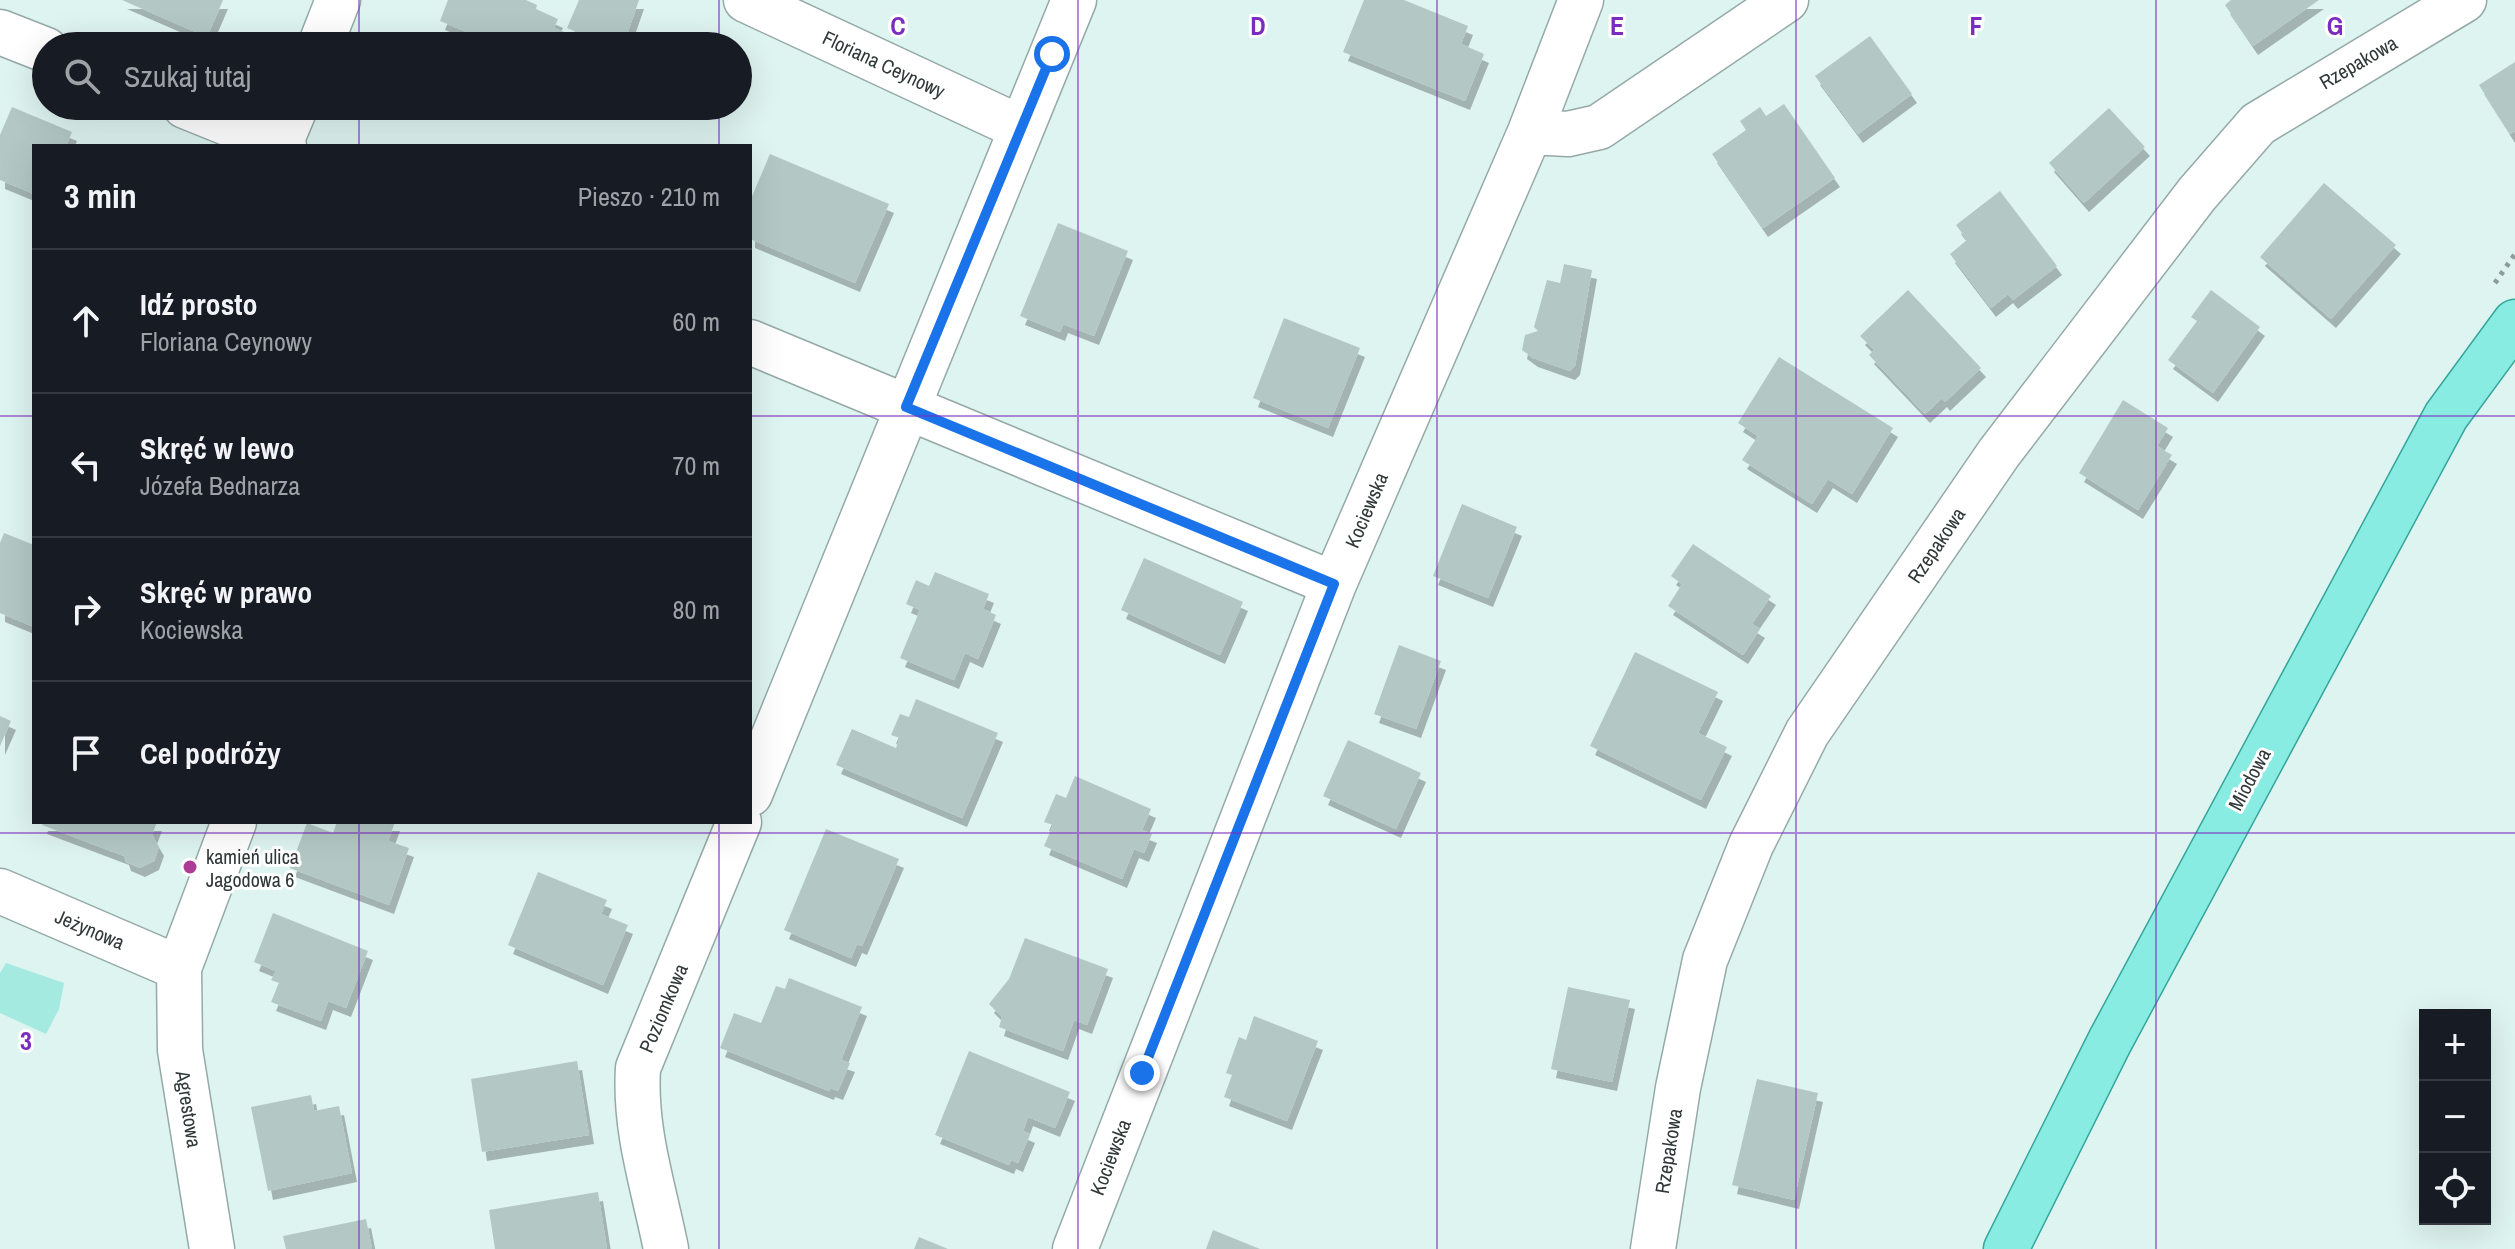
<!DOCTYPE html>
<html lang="pl">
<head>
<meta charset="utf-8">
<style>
	body { margin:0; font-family:"Archivo Narrow",sans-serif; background:#20242c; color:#f1f3f6 }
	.controls { position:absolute; right:24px; bottom:24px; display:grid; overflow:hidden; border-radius:0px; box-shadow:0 8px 32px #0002 }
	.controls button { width:72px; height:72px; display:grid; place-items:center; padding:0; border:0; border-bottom:2px solid #363941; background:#171b24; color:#f1f3f6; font:40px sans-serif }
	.stop { position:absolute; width:24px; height:24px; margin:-18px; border:6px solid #1a73e8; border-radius:50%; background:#fff }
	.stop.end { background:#1a73e8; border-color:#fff; box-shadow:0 2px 8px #0008 }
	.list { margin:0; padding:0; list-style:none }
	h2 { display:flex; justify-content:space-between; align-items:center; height:104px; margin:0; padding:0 32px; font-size:34px }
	h2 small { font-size:26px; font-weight:400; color:#9ea1a6 }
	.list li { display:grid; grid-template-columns:52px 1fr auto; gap:24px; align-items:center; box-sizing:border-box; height:144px; padding:0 32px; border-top:2px solid #363941 }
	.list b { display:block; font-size:30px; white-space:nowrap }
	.list p { margin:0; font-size:26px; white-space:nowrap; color:#9ea1a6 }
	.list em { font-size:26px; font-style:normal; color:#9ea1a6 }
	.icon { flex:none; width:44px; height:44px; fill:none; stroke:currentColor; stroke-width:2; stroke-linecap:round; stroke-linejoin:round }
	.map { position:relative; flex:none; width:2515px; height:1249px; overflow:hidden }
	.search { position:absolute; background:#171b24; box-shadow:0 8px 32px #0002; left:32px; top:32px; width:720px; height:88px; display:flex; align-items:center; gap:20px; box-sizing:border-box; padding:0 28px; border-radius:44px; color:#9ea1a6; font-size:30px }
	.panel { position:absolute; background:#171b24; box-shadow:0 8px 32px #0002; left:32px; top:144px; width:720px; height:680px; border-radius:0px }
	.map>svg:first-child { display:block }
	.green { fill:#a4eae1 }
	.building { fill:#b3c8c5; filter:url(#shadow) }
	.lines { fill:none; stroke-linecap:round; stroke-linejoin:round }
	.minor-casing { stroke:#95aaa7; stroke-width:47 }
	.major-casing { stroke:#36a59b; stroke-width:47 }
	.path { stroke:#8c9c9a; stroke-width:5; stroke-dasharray:4 6; stroke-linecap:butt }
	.minor { stroke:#fff; stroke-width:44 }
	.major { stroke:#89ece3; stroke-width:44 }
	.route { stroke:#1a73e8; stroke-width:10 }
	.grid { fill:none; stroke:#7b2cbf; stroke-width:2; stroke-opacity:0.55 }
	.poi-dot { fill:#ad3c97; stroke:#fff; stroke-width:3 }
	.labels { text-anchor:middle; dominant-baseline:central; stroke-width:6; stroke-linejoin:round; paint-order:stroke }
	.street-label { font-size:20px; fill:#303938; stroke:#fff }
	.poi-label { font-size:20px; fill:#303938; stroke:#fff; text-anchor:start }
	.grid-label { font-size:26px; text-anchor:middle; font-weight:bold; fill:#7b2cbf; stroke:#fff; stroke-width:6; stroke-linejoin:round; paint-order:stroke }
</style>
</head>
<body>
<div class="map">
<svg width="2515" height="1249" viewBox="0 0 2515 1249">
	<defs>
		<filter id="shadow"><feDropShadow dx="5" dy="9" stdDeviation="0" flood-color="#0004"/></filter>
	</defs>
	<rect width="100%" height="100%" fill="#def4f1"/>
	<!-- green -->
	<path class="green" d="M6 963 64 983 59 1009 46 1034 0 1013V973Z"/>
	<!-- building -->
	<path class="building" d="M122 0H223L207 37Z
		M448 0H526L537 5 536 9 558 19 554 28 572 35 567 46H493L494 43 440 21Z
		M579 0H639L623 46H611L567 28Z
		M1364 0H1404L1468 26 1461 44 1484 54 1465 101 1343 52Z
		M2231 0H2319L2253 46 2225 5Z
		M1870 36 1912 94 1858 134 1815 76Z
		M2515 62V131L2510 134 2479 85Z
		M1784 104 1835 178 1763 228 1712 154 1746 130 1740 121 1760 107 1766 116Z
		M12 107 72 132 66 146H34V194L0 180V135Z
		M2109 108 2145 147 2084 203 2049 163Z
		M770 154 889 204 855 283 750 239V201Z
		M2324 183 2396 245 2331 319 2260 257Z
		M2000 191 2057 266 2013 300 2008 294 1991 308 1950 254 1967 240 1956 225Z
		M1058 223 1128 251 1094 336 1063 324 1060 332 1020 316Z
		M1564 264 1592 270 1575 366 1570 371 1533 358 1522 350 1525 335 1538 331 1534 327 1547 280 1560 283Z
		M1908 290 1981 368 1945 402 1942 398 1925 414 1869 355 1874 350 1860 336Z
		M2211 290 2260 327 2213 393 2168 360 2197 321 2191 317Z
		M1284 318 1360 348 1328 428 1253 398Z
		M1779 357 1893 428 1852 494 1828 479 1812 504 1742 460 1758 436 1738 423Z
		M2123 400 2168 428 2157 446 2172 455 2138 510 2079 473Z
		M1462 504 1517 527 1488 598 1433 576Z
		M4 533 34 545V627L0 613V543Z
		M1693 544 1771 596 1752 624 1760 629 1743 655 1668 606 1682 584 1671 576Z
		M1144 558 1243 602 1220 655 1121 610Z
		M935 572 989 594 983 609 996 615 978 659 965 653 954 680 900 658 920 610 906 604 916 580 929 586Z
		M1399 645 1441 661 1416 729 1374 714Z
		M1635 652 1718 692 1698 733 1727 747 1701 800 1590 746Z
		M916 699 998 733 962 818 836 765 852 729 896 748 900 738 891 735 900 714 909 717Z
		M0 716 11 721 0 746Z
		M1348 740 1421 773 1396 829 1323 796Z
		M1075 776 1151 809 1142 830 1152 834 1144 853 1134 849 1122 879 1044 846 1053 825 1044 822 1056 794 1066 798Z
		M43 822H157L152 835 159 847 154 861 140 868 126 862 124 856 42 825Z
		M337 822H395L388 841 409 848 389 905 290 868 307 823 333 833Z
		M826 829 899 859 862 946 857 944 851 958 784 930Z
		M538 872 607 900 601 914 628 925 603 985 508 945Z
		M273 913 368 951 346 1008 328 1001 321 1021 271 1002 279 983 271 980 276 971 254 962Z
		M1025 938 1108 969 1087 1025 1074 1020 1063 1051 999 1027 1002 1017 989 1004 1009 979Z
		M789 978 862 1007 841 1060 850 1063 838 1091 830 1088 829 1091 720 1048 734 1013 761 1023 776 986 785 989Z
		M1568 987 1630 1000 1612 1082 1551 1069Z
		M1254 1016 1318 1041 1287 1121 1224 1097 1232 1075 1226 1073 1239 1037 1246 1040Z
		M969 1051 1070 1092 1055 1128 1028 1117 1023 1131 1030 1134 1018 1163 1011 1160 1009 1165 935 1135Z
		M577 1061 589 1135 482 1152 471 1079Z
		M1757 1079 1818 1093 1794 1200 1732 1185Z
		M311 1095 314 1111 339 1106 352 1173 268 1191 251 1107Z
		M598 1192 607 1249H495L489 1210Z
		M366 1219 372 1249H286L283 1236Z
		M1213 1230 1260 1249H1206Z
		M919 1237 948 1249H914Z"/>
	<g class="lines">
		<defs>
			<path id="minor" d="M746 0 1021 128
				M0 32 46 50
				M320 46 338 0
				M185 106 284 146
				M1530 132 1568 134 1599 127 1786 0
				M280 144 296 106
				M750 342 1334 584
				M750 794 1074 0
				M0 891 179 968
				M212 1249 180 1050 179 968 234 822
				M666 1249C654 1188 634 1131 638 1068L739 822
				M1075 1249 1334 584 1530 132 1581 0
				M1653 1249 1678 1088 1705 960 1751 845 1807 733 1999 453 2197 194 2258 124 2464 0"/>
			<path id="major" d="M2006 1249 2110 1041 2446 416 2515 322"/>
		</defs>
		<!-- minor casing -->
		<use href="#minor" class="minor-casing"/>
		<!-- major casing -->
		<use href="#major" class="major-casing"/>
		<!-- path -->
		<path class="path" d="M2495 283 2515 254"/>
		<!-- minor -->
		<use href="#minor" class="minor"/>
		<!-- major -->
		<use href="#major" class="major"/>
	</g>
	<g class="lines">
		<!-- route -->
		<path class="route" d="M1052 54 906 407 1334 584 1142 1073"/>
	</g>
	<!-- grid -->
	<path class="grid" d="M359 0V46M719 0V46M1078 0V1249M1437 0V1249M1796 0V1249M2156 0V1249M359 106V146M719 106V146M0 416H34M750 416H2515M359 822V1249M719 822V1249M0 833H2515"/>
	<!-- markers -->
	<circle class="poi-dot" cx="190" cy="867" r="8"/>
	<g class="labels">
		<!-- street labels -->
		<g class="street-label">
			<text transform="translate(2358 62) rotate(-30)">Rzepakowa</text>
			<text transform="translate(884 64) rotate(25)">Floriana Ceynowy</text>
			<text transform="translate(1366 510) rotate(-67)">Kociewska</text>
			<text transform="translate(1936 545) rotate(-56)">Rzepakowa</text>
			<text transform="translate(2249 779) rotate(-62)">Miodowa</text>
			<text transform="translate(90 929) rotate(23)">Jeżynowa</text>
			<text transform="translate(663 1008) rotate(-67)">Poziomkowa</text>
			<text transform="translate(189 1109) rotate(81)">Agrestowa</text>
			<text transform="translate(1668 1151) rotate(-81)">Rzepakowa</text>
			<text transform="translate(1110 1157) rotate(-69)">Kociewska</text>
		</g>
		<!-- poi labels -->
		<g class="poi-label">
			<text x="206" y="856">kamień ulica<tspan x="206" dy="23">Jagodowa 6</tspan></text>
		</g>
	</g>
	<g class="grid-label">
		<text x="898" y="35">C</text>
		<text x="1258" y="35">D</text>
		<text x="1617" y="35">E</text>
		<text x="1976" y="35">F</text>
		<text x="2335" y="35">G</text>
		<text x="26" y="1050">3</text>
	</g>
</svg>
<div class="controls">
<button>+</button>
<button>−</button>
<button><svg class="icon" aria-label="locate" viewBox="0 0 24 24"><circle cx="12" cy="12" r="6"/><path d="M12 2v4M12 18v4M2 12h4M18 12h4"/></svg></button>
</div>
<div class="stop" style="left:1052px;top:54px"></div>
<div class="stop end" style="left:1142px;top:1073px"></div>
<div class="search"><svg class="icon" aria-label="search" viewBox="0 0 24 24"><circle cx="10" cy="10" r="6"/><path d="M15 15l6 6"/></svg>Szukaj tutaj</div>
<section class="panel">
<h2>3 min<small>Pieszo · 210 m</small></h2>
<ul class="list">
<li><svg class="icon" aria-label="ahead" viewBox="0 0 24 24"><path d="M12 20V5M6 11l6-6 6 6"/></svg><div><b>Idź prosto</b><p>Floriana Ceynowy</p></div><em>60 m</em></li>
<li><svg class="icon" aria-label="left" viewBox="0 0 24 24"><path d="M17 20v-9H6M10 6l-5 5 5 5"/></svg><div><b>Skręć w lewo</b><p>Józefa Bednarza</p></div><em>70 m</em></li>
<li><svg class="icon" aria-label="right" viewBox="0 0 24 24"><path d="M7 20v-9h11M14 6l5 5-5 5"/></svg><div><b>Skręć w prawo</b><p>Kociewska</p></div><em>80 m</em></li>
<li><svg class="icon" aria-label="arrive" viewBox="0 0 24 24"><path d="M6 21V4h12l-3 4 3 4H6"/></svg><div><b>Cel podróży</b></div></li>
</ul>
</section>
</div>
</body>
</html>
